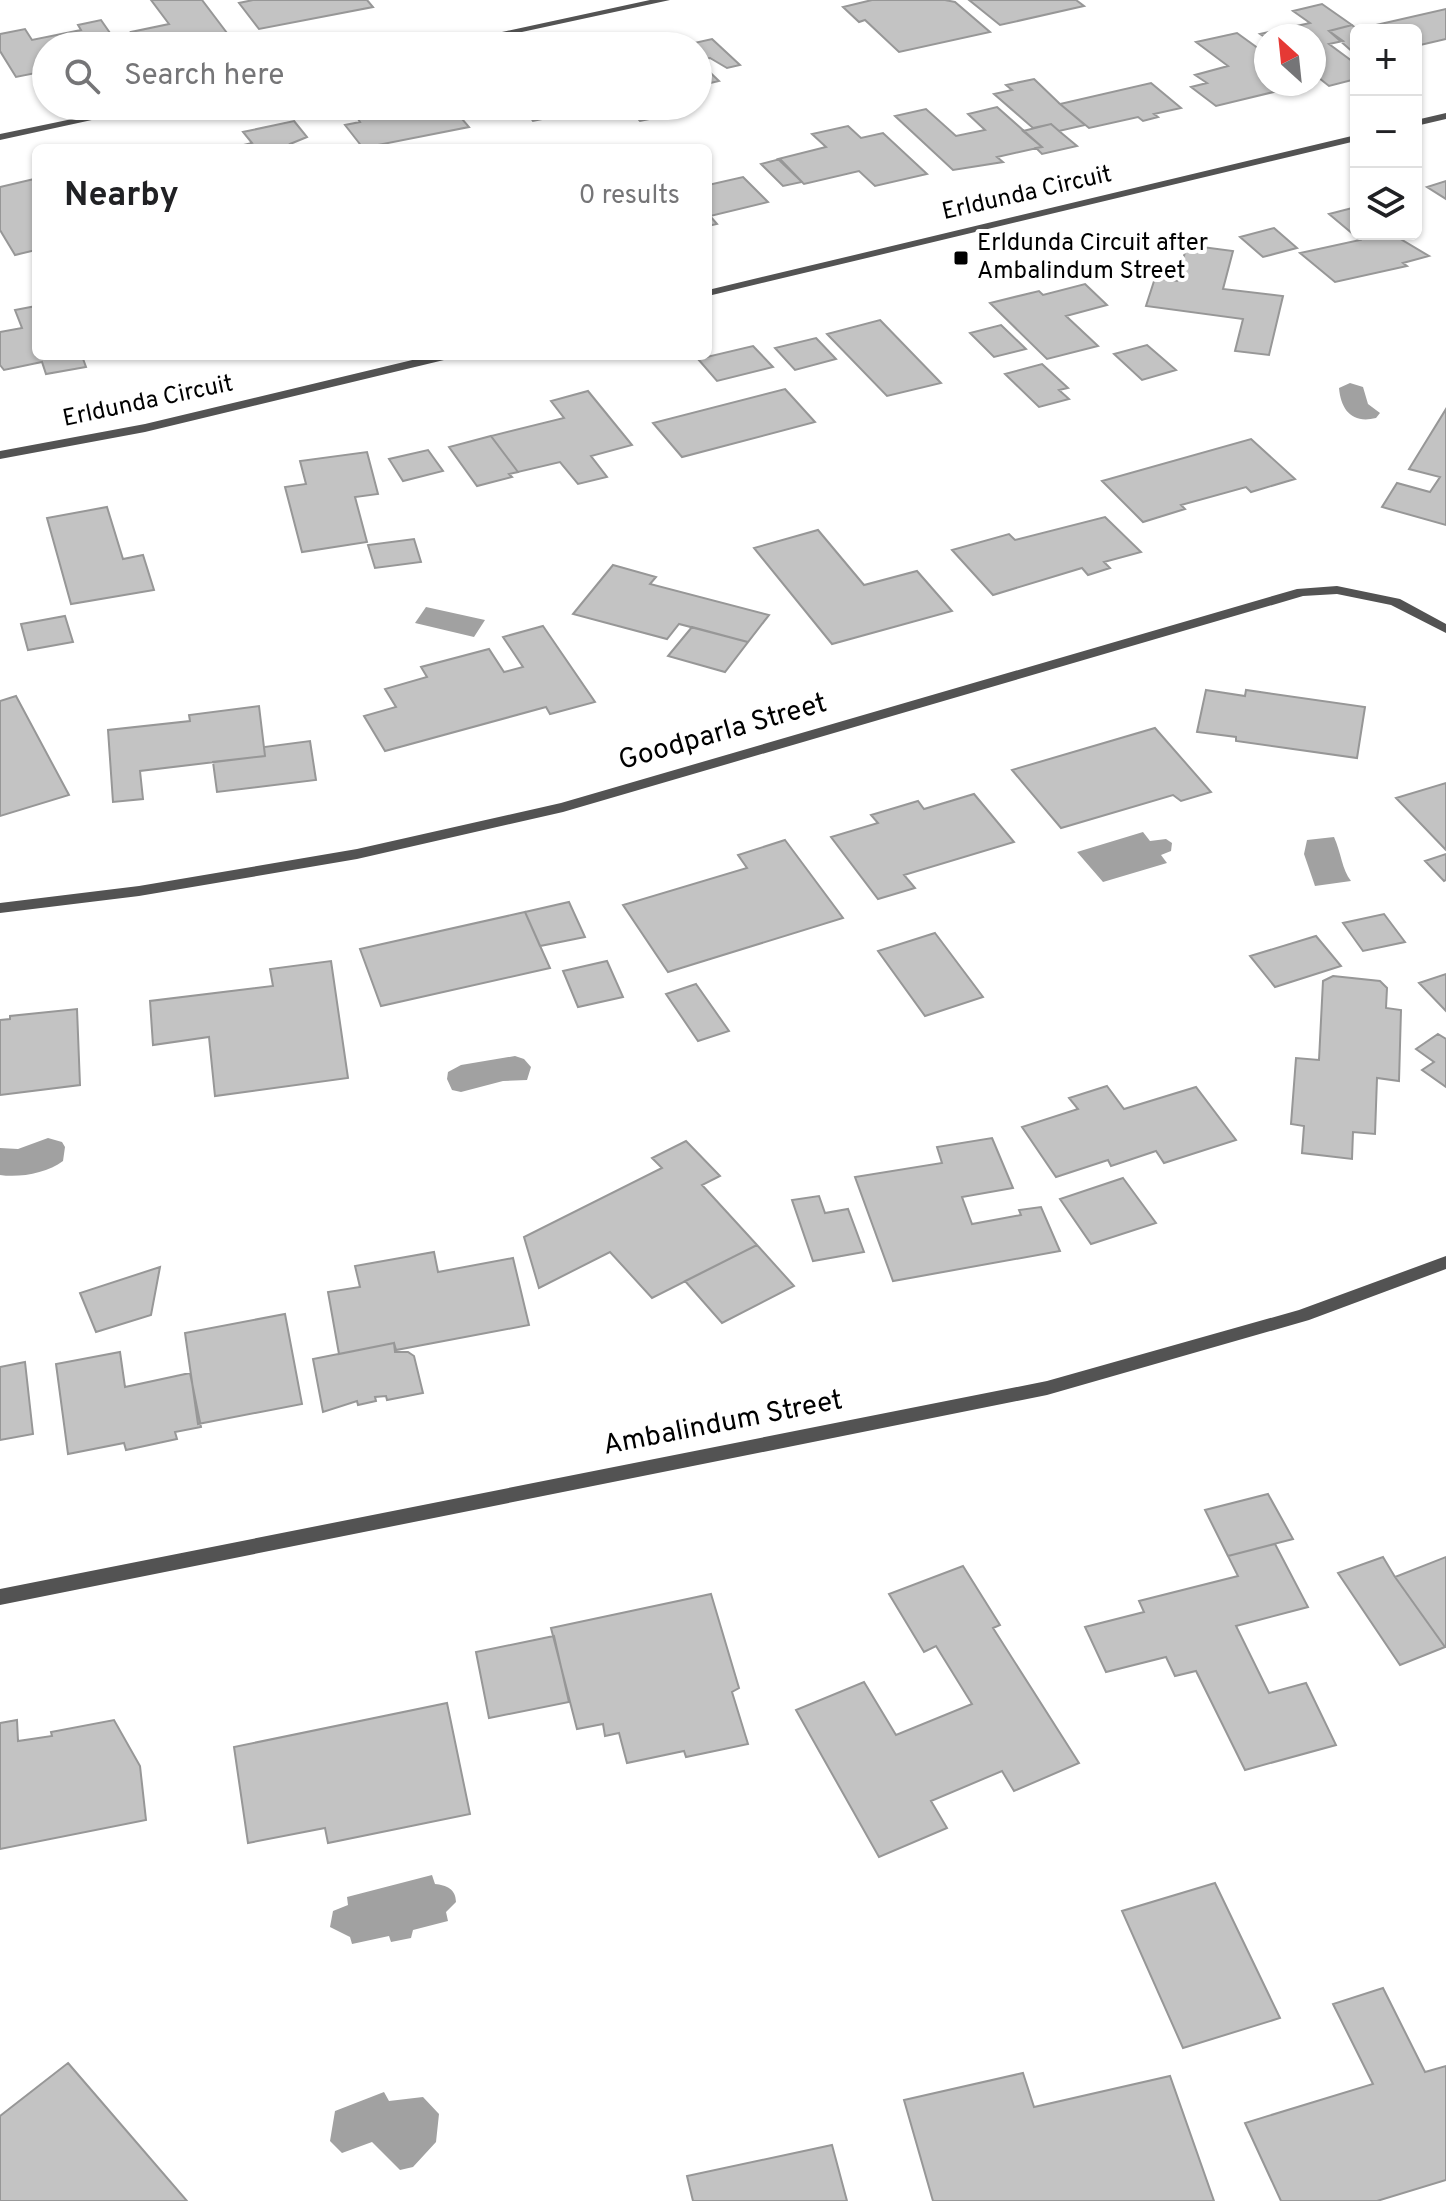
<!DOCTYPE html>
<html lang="en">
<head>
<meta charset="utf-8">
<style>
	body { margin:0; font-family:Overpass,sans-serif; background:#f6f6f6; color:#202124 }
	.controls { position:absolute; right:24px; top:24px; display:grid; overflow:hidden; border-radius:12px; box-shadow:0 2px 6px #0004 }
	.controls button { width:72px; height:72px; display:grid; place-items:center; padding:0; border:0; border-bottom:2px solid #e0e0e0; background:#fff; color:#202124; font:40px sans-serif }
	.compass { position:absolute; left:1254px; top:24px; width:72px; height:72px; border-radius:50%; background:#fff; box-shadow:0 2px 6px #0004; rotate:333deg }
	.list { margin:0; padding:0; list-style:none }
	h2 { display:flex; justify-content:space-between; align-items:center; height:104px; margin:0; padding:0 32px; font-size:34px }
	h2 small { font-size:26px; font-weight:400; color:#757577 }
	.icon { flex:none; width:44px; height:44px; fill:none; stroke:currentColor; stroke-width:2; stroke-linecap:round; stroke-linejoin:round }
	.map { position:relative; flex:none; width:1446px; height:2201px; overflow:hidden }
	.search { position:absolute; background:#fff; box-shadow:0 2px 6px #0004; left:32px; top:32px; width:680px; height:88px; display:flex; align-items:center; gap:20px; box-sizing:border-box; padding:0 28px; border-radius:44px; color:#757577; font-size:30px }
	.panel { position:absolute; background:#fff; box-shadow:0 2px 6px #0004; left:32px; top:144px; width:680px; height:216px; border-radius:12px }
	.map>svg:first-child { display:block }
	.water { fill:#a1a1a1 }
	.building { fill:#c3c3c3; stroke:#979797; stroke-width:2 }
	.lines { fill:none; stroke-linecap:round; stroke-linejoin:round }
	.minor { fill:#535353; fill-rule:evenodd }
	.poi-dot { fill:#000; stroke:#fff; stroke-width:3 }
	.labels { text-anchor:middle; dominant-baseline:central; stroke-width:8; stroke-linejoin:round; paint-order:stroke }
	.far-street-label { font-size:24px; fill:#000; stroke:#fff }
	.far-poi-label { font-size:24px; fill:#000; stroke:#fff; text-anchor:start }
	.street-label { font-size:28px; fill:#000; stroke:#fff }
</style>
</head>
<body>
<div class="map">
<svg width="1446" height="2201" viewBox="0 0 1446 2201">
	<rect width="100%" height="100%" fill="#fff"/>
	<!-- water -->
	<path class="water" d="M1350 383 1363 387 1368 404 1380 413 1376 418C1352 424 1341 410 1339 388Z
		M426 607 485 620 474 637 415 623Z
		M1143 832 1150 841 1166 839 1172 843 1171 851 1161 855 1167 863 1103 882 1077 852Z
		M1334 837C1341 852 1342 870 1351 881L1315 886 1304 854 1307 840Z
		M515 1056 524 1059 531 1067 527 1080 503 1081 461 1092 452 1090 447 1079 448 1072 461 1065Z
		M48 1138 62 1142 65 1147 63 1161C47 1173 20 1178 0 1175V1148L18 1149Z
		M432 1875 435 1884C446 1885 456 1889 456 1902L446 1912 448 1921 413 1930 411 1938 391 1942 389 1936 352 1944 350 1937 330 1927 333 1911 348 1905 347 1897Z
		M384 2092 389 2101 423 2097 439 2114 436 2142 413 2167 400 2170 372 2142 342 2153 330 2141 335 2111Z"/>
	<!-- building -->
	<path class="building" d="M151 0H202L227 33 188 41 191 46H141L131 32 169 24Z
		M253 0H367L373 7 259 29 239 3Z
		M945 0 955 2 990 32 899 52 865 20 859 22 843 7 872 0Z
		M969 0H1076L1084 6 1000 25Z
		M1322 4 1352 25 1329 31 1343 41 1329 44 1356 64V79L1329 86 1314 74V36H1266V38L1260 34 1310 23 1293 11Z
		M1446 9V39L1416 46V30H1383L1376 25Z
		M101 20 119 46H46V71L16 77 0 51V34L25 29 32 40 81 30 78 25Z
		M1352 25 1358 30 1355 54 1329 31Z
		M1237 33 1266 54V84H1285L1290 88 1216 106 1191 87 1207 83 1195 75 1228 66 1196 42Z
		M712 39 740 65 727 68 710 58 698 60V46H681Z
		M698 61 719 81 698 86Z
		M1034 79 1060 104 1085 125 1059 131 1051 124 1033 128 994 94 1012 90 1006 85Z
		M1151 83 1181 108 1154 114 1158 117 1143 121 1138 117 1089 128 1060 104Z
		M413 106H451L469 127 363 148 345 125 360 122 358 119 416 109Z
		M529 106H605L533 121 523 107Z
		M626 106H661L670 115 640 121Z
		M997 107 1042 147 997 157 1003 162 953 170 895 116 926 109 956 136 985 130 968 114Z
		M294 121 307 137 290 144 293 148H231L252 143 243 132Z
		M1051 124 1059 131 1077 146 1042 154 1036 148 1042 147 1023 131Z
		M848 126 861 138 883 133 927 174 875 186 859 171 804 184 778 159 826 147 812 134Z
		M780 159 802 182 783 186 761 164Z
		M743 177 768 202 710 216 717 224 708 226V185Z
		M34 179 36 250 15 255 0 230V187Z
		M1446 181V199L1427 187Z
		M1356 207V234H1402L1406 237 1399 238 1429 256 1403 263 1407 266 1335 282 1300 253 1360 240 1329 214Z
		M1274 228 1297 248 1263 257 1240 237Z
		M1187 245 1233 251 1223 289 1283 296 1269 355 1235 351 1243 319 1146 306 1155 278 1177 281Z
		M1085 284 1107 305 1066 316 1098 346 1047 359 990 303 1039 291 1043 295Z
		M36 306V356H82L86 367 46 374 42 362 4 370 0 365V332L22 328 15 310Z
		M880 320 941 383 887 396 827 334Z
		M1001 325 1026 349 994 357 970 333Z
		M816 338 836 359 795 370 775 348Z
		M1147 345 1176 370 1142 380 1114 354Z
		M753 346 773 367 717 381 698 359Z
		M1042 364 1068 388 1059 390 1069 399 1039 407 1005 374Z
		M785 389 815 422 682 457 653 423Z
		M588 391 632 445 591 456 607 477 578 484 560 462 518 472 491 436 564 418 551 401Z
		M1446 409V525L1382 507 1397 483 1430 492 1440 477 1409 469Z
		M491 436 518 472 509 474 512 477 477 486 449 447Z
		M1251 439 1295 479 1251 492 1246 487 1181 505 1185 509 1143 522 1102 481Z
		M428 450 443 471 403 481 389 459Z
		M367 452 378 494 355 497 367 542 302 552 285 487 306 484 300 461Z
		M107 507 123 559 143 555 154 590 71 604 47 518Z
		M1105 517 1141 552 1104 562 1110 568 1088 575 1082 568 993 595 952 550 1009 534 1015 540Z
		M818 530 864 585 917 571 952 611 832 644 754 548Z
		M414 539 421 562 375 568 368 545Z
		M613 565 656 577 650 584 769 615 748 642 679 624 667 639 573 614Z
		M65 616 73 642 28 650 21 624Z
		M543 626 595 702 550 714 546 707 385 751 364 716 396 707 385 689 427 677 421 667 489 649 504 672 523 667 503 637Z
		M692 627 748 642 725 672 668 656Z
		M1206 690 1245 696 1246 690 1365 707 1357 758 1236 741V737L1197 732Z
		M16 696 69 795 0 816V701Z
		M259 706 265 756 140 771 143 799 113 802 108 730 190 721 189 715Z
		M1155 728 1211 792 1181 801 1173 795 1061 828 1012 770Z
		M310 741 316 780 217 792 213 762 265 756 264 747Z
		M1446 783V850L1396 798Z
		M974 794 1014 842 904 875 915 888 878 899 831 837 878 823 871 815 918 801 924 809Z
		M785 840 843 918 668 972 623 905 747 868 738 855Z
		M1446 854V880L1444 881 1425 861Z
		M569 902 585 937 540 946 525 912Z
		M525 912 550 968 381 1006 360 949Z
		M1384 914 1405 942 1363 951 1343 923Z
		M935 933 983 997 925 1016 878 951Z
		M1316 936 1341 966 1275 987 1250 956Z
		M331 961 348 1078 215 1096 209 1037 153 1045 150 1001 273 986 270 969Z
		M607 961 623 997 578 1007 563 971Z
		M1446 974V1011L1419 983Z
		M1333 976 1380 981 1387 988 1386 1008 1401 1010 1399 1081 1377 1078 1375 1134 1353 1132 1352 1159 1302 1153 1304 1126 1291 1124 1296 1058 1319 1060 1323 981Z
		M696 984 729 1031 698 1041 666 994Z
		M77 1009 80 1085 0 1095V1020L10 1019V1016Z
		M1438 1034 1446 1039V1087L1422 1070 1434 1062 1416 1049Z
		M1107 1086 1124 1109 1196 1087 1236 1140 1164 1163 1156 1151 1111 1166 1108 1160 1056 1177 1022 1127 1078 1109 1069 1098Z
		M992 1138 1013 1188 962 1197 972 1224 1021 1215 1019 1210 1041 1207 1060 1251 893 1281 855 1177 942 1163 937 1147Z
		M686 1141 720 1176 702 1185 757 1245 652 1298 610 1252 539 1288 524 1237 662 1168 652 1158Z
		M1123 1178 1156 1223 1091 1244 1060 1199Z
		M819 1196 825 1213 848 1209 864 1252 813 1261 792 1200Z
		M757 1245 794 1286 722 1323 685 1281Z
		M434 1252 438 1272 513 1258 529 1325 396 1350 394 1343 339 1354 328 1292 360 1287 355 1266Z
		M160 1267 151 1315 96 1332 80 1293Z
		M285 1314 302 1404 198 1424 185 1333Z
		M394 1343 395 1352H408L414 1356 423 1393 387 1400 386 1396 375 1397 376 1401 358 1405 357 1401 323 1412 313 1359Z
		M120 1352 125 1387 190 1373 201 1427 175 1432 177 1439 126 1450 124 1443 68 1454 56 1364Z
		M25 1362 33 1434 0 1440V1367Z
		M1268 1494 1293 1539 1228 1556 1205 1510Z
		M1275 1544 1308 1607 1236 1626 1269 1693 1306 1683 1336 1745 1245 1770 1196 1671 1175 1676 1166 1657 1106 1672 1085 1627 1144 1612 1139 1601 1238 1576 1228 1556Z
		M1383 1557 1395 1577 1445 1647 1400 1665 1338 1573Z
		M1446 1557V1647H1445L1395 1577Z
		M963 1566 1000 1625 993 1628 1079 1763 1014 1791 1002 1771 931 1801 947 1828 879 1857 796 1710 864 1682 896 1735 972 1704 936 1646 924 1652 889 1594Z
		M711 1594 739 1688 732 1692 748 1744 686 1757 684 1751 627 1763 619 1733 605 1736 603 1724 577 1729 551 1628Z
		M554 1636 569 1702 489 1718 476 1652Z
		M447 1703 470 1814 328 1843 325 1828 248 1843 234 1747Z
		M17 1720 18 1741 52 1736 51 1732 114 1720 140 1766 146 1820 0 1849V1723Z
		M1215 1883 1280 2018 1183 2048 1122 1911Z
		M1383 1988 1425 2072 1446 2066V2180L1377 2201H1281L1245 2123 1373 2084 1333 2004Z
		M68 2063 187 2201H0V2116Z
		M1023 2073 1034 2107 1170 2076 1214 2201H933L904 2100Z
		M832 2145 847 2201H693L687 2176Z"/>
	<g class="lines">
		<!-- minor -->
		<path class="minor" d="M650 0H670L457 46H437Z
			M135 106H156L0 140V134Z
			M1446 113V119L1416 126V120Z
			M1356 135V141L708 296V290Z
			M429 356H450L444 360 145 432 0 459V451L145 424Z
			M1337 586 1400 599 1446 624V633L1391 605 1337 594 1303 596 563 812 357 859 139 896 0 913V903L139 886 357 849 561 803 1297 589Z
			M1446 1256V1269L1309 1320 1047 1395 0 1605V1589L1047 1381 1299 1310Z"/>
	</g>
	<!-- markers -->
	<rect class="poi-dot" x="953" y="250" width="16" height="16" rx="4"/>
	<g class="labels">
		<!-- far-street labels -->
		<g class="far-street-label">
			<text transform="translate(1027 194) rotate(-13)">Erldunda Circuit</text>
			<text transform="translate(148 402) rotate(-12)">Erldunda Circuit</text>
		</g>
		<!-- far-poi labels -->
		<g class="far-poi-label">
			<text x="977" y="244">Erldunda Circuit after<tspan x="977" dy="28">Ambalindum Street</tspan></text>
		</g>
		<!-- street labels -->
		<g class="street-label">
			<text transform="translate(723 733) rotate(-16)">Goodparla Street</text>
			<text transform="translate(723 1424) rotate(-11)">Ambalindum Street</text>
		</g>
	</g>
</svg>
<div class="controls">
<button>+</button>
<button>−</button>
<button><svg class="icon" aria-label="layers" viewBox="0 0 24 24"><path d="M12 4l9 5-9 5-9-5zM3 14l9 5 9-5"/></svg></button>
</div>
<svg class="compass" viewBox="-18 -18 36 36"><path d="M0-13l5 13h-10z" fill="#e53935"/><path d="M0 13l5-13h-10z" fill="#757577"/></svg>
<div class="search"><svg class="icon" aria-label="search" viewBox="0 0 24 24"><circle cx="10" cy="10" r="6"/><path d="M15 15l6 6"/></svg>Search here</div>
<section class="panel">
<h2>Nearby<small>0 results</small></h2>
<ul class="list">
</ul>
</section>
</div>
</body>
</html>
